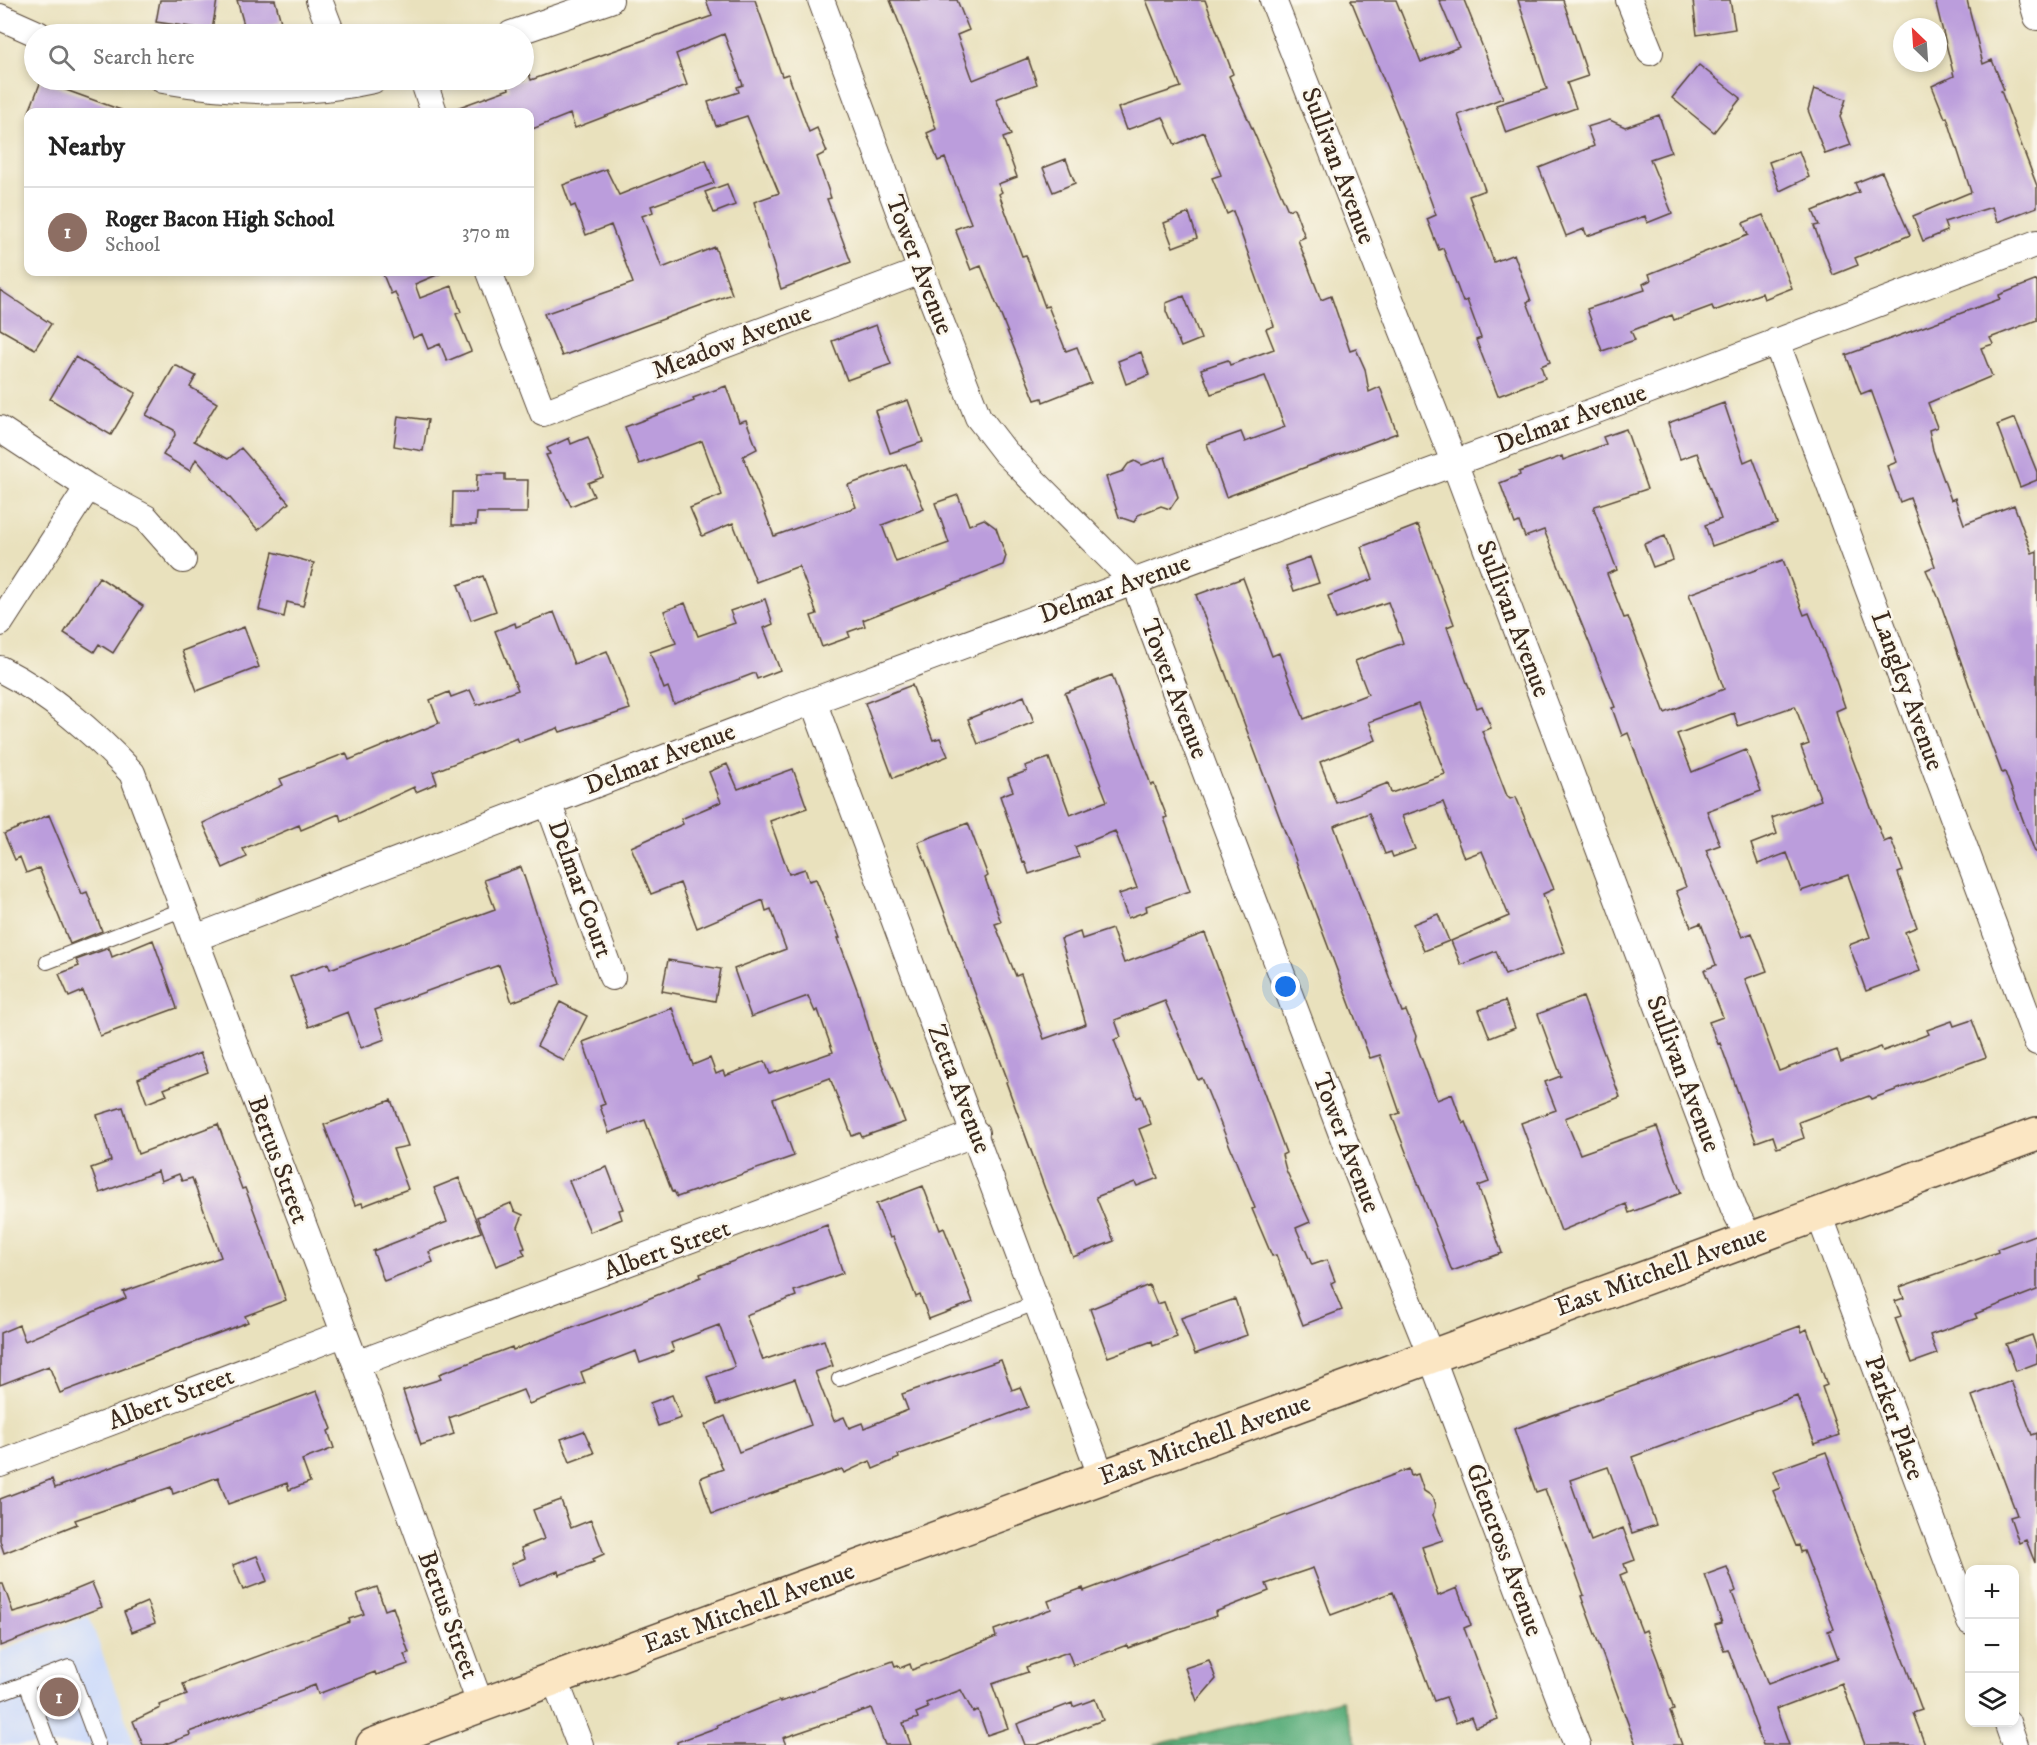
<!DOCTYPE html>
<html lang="en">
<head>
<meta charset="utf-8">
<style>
	body { margin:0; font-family:"IM FELL DW Pica",serif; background:#f2f2f2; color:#222 }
	.controls { position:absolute; right:18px; bottom:18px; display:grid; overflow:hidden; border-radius:12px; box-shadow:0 3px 9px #0003 }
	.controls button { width:54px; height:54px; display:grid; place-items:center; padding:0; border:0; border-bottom:2px solid #e0e0e0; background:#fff; color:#222; font:30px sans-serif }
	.compass { position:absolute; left:1893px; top:18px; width:54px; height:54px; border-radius:50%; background:#fff; box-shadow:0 3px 9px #0003; rotate:335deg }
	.you { position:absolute; left:1286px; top:987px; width:21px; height:21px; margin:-15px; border:4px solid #fff; border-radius:50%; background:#1a73e8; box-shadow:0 0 0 9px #1a73e833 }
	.badge { display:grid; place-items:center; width:39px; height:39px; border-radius:50%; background:#111827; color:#fff; font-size:20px; font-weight:700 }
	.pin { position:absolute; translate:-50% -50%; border:3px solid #fff; box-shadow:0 2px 6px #0006 }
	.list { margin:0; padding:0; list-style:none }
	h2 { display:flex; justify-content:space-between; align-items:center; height:78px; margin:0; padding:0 24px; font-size:26px }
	h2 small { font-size:20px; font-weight:400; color:#767676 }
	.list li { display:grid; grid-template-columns:39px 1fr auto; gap:18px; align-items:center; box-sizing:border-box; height:90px; padding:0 24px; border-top:2px solid #e0e0e0 }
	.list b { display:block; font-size:22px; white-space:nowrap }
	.list p { margin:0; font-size:20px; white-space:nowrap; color:#767676 }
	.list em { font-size:20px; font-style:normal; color:#767676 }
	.icon { flex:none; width:33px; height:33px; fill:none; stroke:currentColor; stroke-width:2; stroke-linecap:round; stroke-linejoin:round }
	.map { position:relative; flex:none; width:2037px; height:1745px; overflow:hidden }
	.search { position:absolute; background:#fff; box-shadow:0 3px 9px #0003; left:24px; top:24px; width:510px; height:66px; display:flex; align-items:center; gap:15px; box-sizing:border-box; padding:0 21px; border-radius:33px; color:#767676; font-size:22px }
	.panel { position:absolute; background:#fff; box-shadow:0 3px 9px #0003; left:24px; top:108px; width:510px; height:168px; border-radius:12px }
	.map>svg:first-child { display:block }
	.built { fill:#cedbfa }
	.forest { fill:#5aad7a; stroke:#4a6c4c; stroke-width:1.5 }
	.building { fill:#bb9ddc; fill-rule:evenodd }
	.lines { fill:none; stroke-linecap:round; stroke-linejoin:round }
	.lane-casing { stroke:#554536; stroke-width:16 }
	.street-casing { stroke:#554536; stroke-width:28 }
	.secondary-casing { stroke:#554536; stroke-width:36 }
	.lane { stroke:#fff; stroke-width:14 }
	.street { stroke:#fff; stroke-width:26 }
	.secondary { stroke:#fbe6c3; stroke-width:33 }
	.labels { text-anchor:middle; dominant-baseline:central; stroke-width:5; stroke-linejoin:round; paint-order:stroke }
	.street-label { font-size:26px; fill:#3b2a1e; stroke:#fbf7ec }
</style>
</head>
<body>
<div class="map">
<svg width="2037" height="1745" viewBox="0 0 2037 1745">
	<rect width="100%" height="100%" fill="#fbf7ec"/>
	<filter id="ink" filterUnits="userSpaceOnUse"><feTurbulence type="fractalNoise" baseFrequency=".0167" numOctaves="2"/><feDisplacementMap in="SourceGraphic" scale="12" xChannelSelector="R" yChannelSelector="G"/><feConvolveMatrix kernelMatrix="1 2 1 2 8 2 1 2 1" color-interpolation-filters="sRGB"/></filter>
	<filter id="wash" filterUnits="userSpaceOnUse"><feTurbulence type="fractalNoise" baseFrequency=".008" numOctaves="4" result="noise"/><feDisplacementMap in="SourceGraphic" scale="24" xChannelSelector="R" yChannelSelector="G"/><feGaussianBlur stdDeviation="1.35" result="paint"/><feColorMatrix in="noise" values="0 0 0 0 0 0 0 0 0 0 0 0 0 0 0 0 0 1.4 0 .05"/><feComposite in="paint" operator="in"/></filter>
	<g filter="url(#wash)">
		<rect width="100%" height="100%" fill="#e9e1bd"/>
		<!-- built -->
		<path class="built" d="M89 1616 135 1745H0V1650Z"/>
		<!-- forest -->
		<path class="forest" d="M1342 1700 1357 1745H1154Z"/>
		<g id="blocks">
			<!-- building -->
			<path class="building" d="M160 0H217L212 30 156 22Z
				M237 0H275L281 22 246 32Z
				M706 0H755L782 76 788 74 809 132 817 128 827 152 817 157 831 198 827 199 851 262 781 289 754 202 779 193 747 116 716 126 708 102 739 92 737 87 743 85 724 34 676 54 687 85 575 128 570 114 530 130V112H451V110L509 89 507 83 524 80V77L529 74 531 80 712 16Z
				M890 0H957L969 30 957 35 973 80 1028 58 1037 84 996 99 1011 135 1003 138 1017 177 998 184 1002 192 999 194 1022 256 1026 255 1045 307 1048 306 1066 351 1077 347 1091 383 1043 402 1042 398 1035 400 981 266 971 270 955 229 971 223 945 158 938 161 927 133 936 129 917 68Z
				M1146 0H1205L1233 74 1229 76 1288 210 1294 208 1305 237 1298 240 1321 300 1331 296 1350 351 1356 349 1365 369 1369 392 1380 387 1397 433 1226 497 1207 444 1241 432 1245 442 1285 427 1265 376 1211 394 1201 369 1228 360 1230 365 1274 349 1266 329 1274 326 1233 211 1227 214 1212 178 1221 175 1204 132 1175 145 1163 117 1126 130 1118 108 1181 87Z
				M1351 0H1396L1421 62 1459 47 1439 0H1464L1503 98 1458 115 1485 190 1469 196 1494 262 1514 254 1531 301 1527 302 1550 362 1541 366 1545 378 1498 396 1476 340 1481 338 1467 300 1463 302 1443 248 1439 250 1427 219 1436 215 1411 147Z
				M1518 0H1563L1588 76 1567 83 1576 108 1506 133 1496 105 1547 89Z
				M1693 0H1730L1735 29 1697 35Z
				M1935 0H1967L1983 64 1992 60 2004 90 2001 91 2037 186V207L1997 222 1992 207 1944 222 1947 231 1923 241 1913 216 1971 192 1947 117 1945 118 1932 86 1954 76Z
				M1699 65 1741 98 1714 132 1672 98Z
				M41 81 121 110 120 112H29Z
				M1814 89 1846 99 1840 117 1851 145 1825 154 1808 110Z
				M1659 115 1671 152 1650 159 1672 213 1647 223 1645 216 1587 236 1584 229 1566 236 1539 168 1594 146 1587 127 1610 120 1625 127Z
				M1799 151 1809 177 1780 191 1769 162Z
				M1066 159 1075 183 1053 192 1043 168Z
				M706 160 714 183 651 206 653 212 642 216 662 268 715 247 732 294 562 356 544 314 633 283 611 225 586 235 575 205 571 207 563 185 606 169 619 195Z
				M1882 172 1910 235 1855 258 1858 265 1833 275 1814 226 1819 225 1813 211 1859 192 1855 183Z
				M727 184 735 205 714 213 705 192Z
				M1189 213 1197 238 1173 247 1164 223Z
				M1763 215 1792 288 1764 299 1762 293 1714 311 1712 306 1674 320 1672 315 1631 331 1635 340 1602 351 1587 309 1645 290 1643 284 1651 280 1649 274 1748 235 1743 223Z
				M382 272H444L415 284 420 298 452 286 461 312 456 314 471 351 447 361 440 344 428 349 422 334 413 338 395 292 391 294Z
				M2037 280V320L1990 338 1993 344 1981 348 1992 376 1928 403 1937 427 1929 430 1933 450 1951 500 1955 498 1964 524 2014 505 2032 553 2037 551V852H2035L2005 772 2002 773 1980 716 1939 599 1926 570 1935 566 1910 498 1900 502 1887 466 1897 462 1871 390 1861 394 1846 355 2000 299 1999 295Z
				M0 290 51 324 35 349 0 329Z
				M1184 296 1201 339 1181 347 1166 311V303Z
				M876 325 891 364 847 380 832 341Z
				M1141 352 1149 375 1126 384 1118 361Z
				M75 357 136 393 111 435 50 399Z
				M175 365 196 376 190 387 217 403 194 441 228 459 241 448 289 503 258 530 196 459 190 471 163 455 175 435 174 430 146 415Z
				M726 386 739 422 746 420 757 449 743 456 774 536 856 507 848 485 906 464 924 509 882 525 896 562 949 543 935 503 958 495 969 525 984 519 996 528 1006 556 1003 565 863 620 865 626 848 632 850 637 822 647 811 616 817 614 799 566 756 582 733 523 702 536 690 508 722 495 702 441 639 464 625 427 694 401 693 398Z
				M908 400 923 442 890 453 875 411Z
				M1724 403 1744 462 1753 458 1777 523 1712 546 1705 525 1721 519 1697 453 1680 459 1668 423Z
				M398 416 428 420 423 451 394 446Z
				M2015 418 2037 472V480L2020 487 1997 425Z
				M1626 429 1647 489 1595 506 1594 509 1617 570 1607 574 1624 618 1628 617 1665 713 1724 689 1689 594 1783 560 1804 615 1809 613 1835 678 1845 707 1836 711 1839 723 1884 842 1891 839 1903 871 1898 873 1917 927 1905 932 1920 971 1866 991 1849 945 1870 937 1848 875 1801 891 1787 853 1758 864 1751 844 1777 834 1772 818 1821 800 1801 747 1809 744 1795 706 1738 726 1734 713 1677 734 1692 772 1746 750 1761 791 1707 811 1720 845 1706 850 1742 937 1752 933 1767 971 1745 979 1779 1071 1837 1050 1841 1062 1881 1047 1883 1051 1929 1034 1927 1030 1952 1021 1954 1026 1972 1020 1986 1057 1871 1099 1869 1096 1799 1122 1804 1138 1777 1148 1773 1136 1756 1142 1720 1043 1718 1044 1709 1022 1723 1017 1704 970 1716 965 1701 923 1691 927 1676 891 1686 887 1628 733 1622 736 1612 708 1615 707 1544 530 1525 537 1519 522 1515 524 1500 483 1520 475 1519 472 1562 456 1563 460 1606 444 1603 437Z
				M588 437 603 477 588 483 594 496 571 506 546 455 550 454 547 448 569 438 571 444Z
				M1165 457 1178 497 1170 509 1161 506 1138 515 1134 522 1119 517 1106 477 1123 471 1128 464 1135 461 1142 465Z
				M477 474H505V480H528L527 513H477L476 525H452L453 492H476Z
				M1418 525 1454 624 1447 627 1467 683 1477 708 1482 706 1491 728 1482 731 1507 796 1510 799 1516 797 1554 889 1543 894 1565 952 1505 975 1496 951 1461 965 1451 941 1509 916 1482 851 1464 858 1443 802 1402 816 1415 849 1393 857 1391 852 1385 854 1369 813 1334 826 1402 1012 1406 1011 1416 1036 1415 1041 1437 1100 1452 1094 1463 1124 1466 1122 1489 1182 1478 1186 1502 1253 1452 1271 1392 1116 1400 1113 1380 1055 1370 1058 1196 595 1243 578 1272 656 1279 653 1304 719 1368 694 1355 661 1403 643 1388 602 1336 619 1328 596 1373 579 1361 547ZM1418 704 1445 774 1391 793 1388 783 1336 803 1320 762 1376 740 1369 722Z
				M1665 536 1673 560 1653 567 1644 544Z
				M273 552 314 563 303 606 287 602 284 617 259 610Z
				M1310 557 1319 583 1294 591 1285 566Z
				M483 576 496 611 471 620 458 585Z
				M99 577 143 606 113 653 99 644 94 652 64 633Z
				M765 599 773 624 764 628 780 670 757 679 755 673 674 704 668 687 664 689 650 652 676 643 664 611 685 603 698 636 735 623 730 611Z
				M554 612 574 664 607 651 630 709 560 732 558 728 519 742 517 738 433 772 437 783 416 792 414 787 341 821 339 814 301 830 299 825 243 849 247 857 223 868 203 823 283 785 280 779 346 753 349 760 439 723 430 700 449 692 451 697 470 690 477 705 518 690 495 631 515 623 516 627Z
				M244 627 259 667 197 691 182 651Z
				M1112 675 1151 785 1154 784 1167 817 1164 818 1190 891 1146 906 1147 911 1128 918 1119 894 1137 888 1115 831 1075 847 1079 857 1029 874 1025 862 1023 863 1000 796 1013 791 1008 778 1027 771 1025 766 1049 758 1070 815 1107 801 1065 693Z
				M912 685 933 740 940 738 948 756 893 778 865 703Z
				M1024 696 1034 722 978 744 968 719Z
				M727 764 738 789 793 769 807 808 770 821 789 874 805 869 809 881 816 879 840 938H838L858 992 873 1042 905 1122 862 1137 860 1133 852 1136 830 1078 773 1099 794 1156 677 1197 674 1191 672 1192 645 1120 609 1133 600 1106 605 1104 583 1042 672 1008 693 1065 710 1058 716 1074 723 1071 725 1076 765 1061 770 1074 833 1052 818 1010 815 1012 808 996 751 1017 734 969 786 949 771 909 766 911 763 900 697 928 680 883 651 894 631 847 683 824 681 819 721 802 709 772Z
				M49 815 82 894 87 892 102 931 70 944 39 868 26 873 20 857 15 860 4 834Z
				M968 823 988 876 985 878 1001 922 995 924 1016 976 1021 974 1044 1039 1086 1024 1061 939 1080 932 1082 939 1112 929 1124 963 1205 933 1286 1153 1282 1155 1286 1170 1310 1222 1296 1228 1312 1265 1327 1260 1335 1281 1331 1283 1342 1310 1303 1325 1276 1255 1272 1256 1252 1209 1255 1208 1202 1078 1198 1080 1165 1001 1115 1020 1121 1037 1114 1040 1137 1098 1141 1096 1151 1124 1139 1129 1158 1178 1137 1186 1135 1182 1096 1197 1114 1241 1073 1257 1045 1189 1006 1082 1008 1081 918 842Z
				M521 867 560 984 512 1002 499 965 375 1010 385 1039 361 1048 348 1012 309 1027 290 977 328 963 330 969 495 909 484 880Z
				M1438 914 1449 941 1424 951 1413 924Z
				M153 940 177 1008 100 1036 83 991 69 997 59 974 79 966 76 960 109 948 112 957Z
				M668 960 721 969 715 1001 662 991Z
				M1583 997 1620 1097 1565 1118 1580 1154 1657 1127 1681 1193 1629 1213 1626 1204 1561 1231 1521 1123 1556 1110 1545 1082 1561 1076 1538 1014Z
				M1505 1001 1515 1028 1490 1038 1479 1010Z
				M560 1002 587 1016 564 1061 537 1046Z
				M200 1053 208 1072 164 1089 167 1095 147 1103 138 1079Z
				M391 1100 408 1146 393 1149 408 1189 363 1206 362 1203 355 1205 324 1125Z
				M123 1107 138 1154 218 1124 242 1189 245 1188 254 1211 286 1300 245 1316 248 1322 60 1393 49 1366 0 1385V1333L19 1325 25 1341 126 1298 123 1292 221 1257 192 1178 182 1181 179 1174 161 1181 158 1171 100 1193 91 1168 111 1161 97 1115Z
				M607 1167 623 1209 619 1210 622 1219 590 1232 569 1181Z
				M459 1178 481 1232 429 1252 433 1262 384 1281 373 1251 447 1222 434 1188Z
				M923 1186 940 1230 944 1228 973 1302 929 1319 920 1295 916 1297 893 1237 890 1238 876 1204Z
				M511 1203 514 1211 523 1215 518 1227 525 1248 522 1249 525 1255 496 1266 477 1217Z
				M827 1225 843 1273 794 1291 796 1296 746 1315 763 1360 824 1340 833 1366 815 1372 834 1421 844 1417 849 1428 862 1423 864 1428 908 1410 902 1394 1001 1360 1012 1390 1020 1387 1028 1407 898 1455 899 1458 873 1469 870 1461 844 1473 842 1469 712 1514 700 1478 723 1469 705 1425 725 1416 739 1452 811 1425 795 1379 717 1405 707 1377 735 1367 719 1325 671 1343 674 1351 640 1363 636 1351 581 1372 585 1383 529 1404 523 1390 449 1418 454 1434 421 1445 403 1391 441 1379 439 1374 512 1347 513 1350 621 1310 701 1277 700 1274Z
				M2037 1234V1290L1975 1314 1977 1318 1930 1335 1937 1354 1912 1363 1895 1318 1901 1316 1895 1301 1904 1298 1900 1287 1998 1252 1997 1249Z
				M1149 1285 1157 1304 1164 1302 1177 1337 1153 1346 1152 1341 1108 1357 1090 1309Z
				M1235 1299 1247 1335 1195 1354 1181 1318Z
				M1800 1326 1802 1332 1807 1329 1827 1385 1822 1387 1839 1435 1815 1444 1797 1396 1632 1457 1656 1525 1632 1533 1608 1467 1570 1480 1591 1541 1623 1528 1635 1560 1624 1564 1627 1572 1620 1575 1642 1632 1646 1630 1658 1661 1674 1710 1670 1711 1682 1745H1636L1581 1596 1584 1595 1545 1489 1536 1492 1514 1429Z
				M2032 1335 2037 1350V1363L2016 1371 2006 1344Z
				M2011 1381 2032 1435 2037 1433 2035 1563 2026 1540 2019 1543 2010 1517 2017 1515 1972 1396Z
				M317 1391 332 1429 328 1431 334 1448 302 1460 310 1482 289 1490 287 1483 228 1504 218 1477 173 1494 171 1487 75 1520 77 1524 4 1553 0 1541V1499L52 1479 55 1488Z
				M672 1395 681 1418 658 1426 650 1403Z
				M584 1431 594 1453 570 1462 561 1439Z
				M1826 1452 1922 1710 1913 1713 1925 1745H1865L1842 1684 1776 1709 1789 1745H1763L1728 1649 1724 1650 1715 1625 1722 1623 1705 1575 1727 1567 1736 1591 1732 1593 1768 1684 1838 1658 1828 1631 1834 1629 1804 1551 1801 1552 1799 1545 1796 1546 1773 1491 1780 1488 1773 1471Z
				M1409 1469 1411 1476 1418 1474 1424 1491 1432 1496 1435 1507 1433 1515 1443 1540 1422 1547 1438 1596 1457 1588 1471 1625 1464 1628 1498 1719 1475 1727 1471 1717 1456 1723 1446 1697 1434 1701 1393 1592 1331 1615 1313 1568 1266 1584 1269 1591 1215 1612 1216 1616 1128 1648 1127 1645 1073 1665 1068 1652 1026 1667 1028 1672 992 1684 1008 1728 987 1735 978 1710 973 1712 961 1690 926 1703 928 1708 916 1713 918 1718 903 1723 911 1745H885L871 1708 783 1738 786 1745H677V1742L718 1727 717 1725 781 1700V1702L893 1661 895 1666 898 1665 900 1668 910 1664 912 1670 996 1637 994 1630 1051 1609 1048 1601 1083 1588 1084 1591Z
				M561 1500 571 1528 591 1520 604 1554 593 1559 594 1562 559 1575 558 1571 519 1586 511 1564 525 1558 521 1548 544 1539 533 1510Z
				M257 1556 267 1581 243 1590 233 1565Z
				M92 1583 102 1607 0 1646V1584H3L13 1612 41 1604Z
				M377 1587 385 1610 393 1607 409 1653 404 1654 408 1664 376 1675 375 1672 318 1694 315 1685 189 1732 190 1735 163 1745H143L133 1721 160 1708 159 1705 187 1695 183 1684 350 1622 349 1619 364 1614 357 1594Z
				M147 1602 155 1623 132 1632 124 1612Z
				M1209 1660 1216 1679 1197 1701 1185 1668Z
				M1095 1699 1103 1720 1037 1745H1025L1017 1724 1072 1703 1073 1707Z"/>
		</g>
	</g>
	<g filter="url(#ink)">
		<use href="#blocks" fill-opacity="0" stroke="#554536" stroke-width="1.5"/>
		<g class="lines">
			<defs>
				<path id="lane" d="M47 962 184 909
					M839 1379 1038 1302
					M26 1683 49 1745
					M0 1693 69 1667 98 1745"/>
				<path id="street" d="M319 0 332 34
					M821 0 921 271 978 417 1005 452 1134 582 1346 1145 1431 1356 1577 1745
					M1273 0 1454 462 1734 1209 1750 1239
					M1629 0 1650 52
					M2032 0 2037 17
					M0 17 38 34
					M511 34 610 0
					M163 80C232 92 304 96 373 80
					M423 80 434 112
					M489 272 543 413 921 271
					M1776 341 2037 1042
					M0 429 88 487 146 518 183 560
					M0 623 88 487
					M0 669C51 695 93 732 132 773L356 1364 481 1706
					M813 701 1102 1478
					M548 802 612 977
					M195 938 813 701 1621 401 2037 243
					M1819 1214 1970 1622
					M356 1364 976 1133
					M0 1464 343 1334
					M555 1680 580 1745
					M2007 1722 2015 1745"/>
				<path id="secondary" d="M373 1745 2037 1134"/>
			</defs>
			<!-- lane casing -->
			<use href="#lane" class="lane-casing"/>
			<!-- street casing -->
			<use href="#street" class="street-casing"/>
			<!-- secondary casing -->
			<use href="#secondary" class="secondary-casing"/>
			<!-- lane -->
			<use href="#lane" class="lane"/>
			<!-- street -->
			<use href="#street" class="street"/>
			<!-- secondary -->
			<use href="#secondary" class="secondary"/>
		</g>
	</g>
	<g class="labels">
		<!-- street labels -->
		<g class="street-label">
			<text transform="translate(1338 166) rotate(69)">Sullivan Avenue</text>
			<text transform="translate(919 265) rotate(69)">Tower Avenue</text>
			<text transform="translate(732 342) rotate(-21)">Meadow Avenue</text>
			<text transform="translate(1571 419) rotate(-20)">Delmar Avenue</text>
			<text transform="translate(1115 589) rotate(-20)">Delmar Avenue</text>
			<text transform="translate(1513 619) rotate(69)">Sullivan Avenue</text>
			<text transform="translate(1174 689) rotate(69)">Tower Avenue</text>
			<text transform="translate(1907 691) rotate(70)">Langley Avenue</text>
			<text transform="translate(660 759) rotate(-21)">Delmar Avenue</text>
			<text transform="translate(580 889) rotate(70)">Delmar Court</text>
			<text transform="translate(1683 1074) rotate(69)">Sullivan Avenue</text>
			<text transform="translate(959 1089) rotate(69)">Zetta Avenue</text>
			<text transform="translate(1346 1143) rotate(69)">Tower Avenue</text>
			<text transform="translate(278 1160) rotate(70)">Bertus Street</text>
			<text transform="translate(667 1250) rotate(-20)">Albert Street</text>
			<text transform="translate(1661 1271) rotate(-20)">East Mitchell Avenue</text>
			<text transform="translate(171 1399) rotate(-21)">Albert Street</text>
			<text transform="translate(1894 1418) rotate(70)">Parker Place</text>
			<text transform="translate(1205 1440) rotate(-20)">East Mitchell Avenue</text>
			<text transform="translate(1504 1550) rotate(70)">Glencross Avenue</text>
			<text transform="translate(749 1608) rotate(-20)">East Mitchell Avenue</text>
			<text transform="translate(448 1615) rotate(70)">Bertus Street</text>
		</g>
	</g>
</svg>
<div class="controls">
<button>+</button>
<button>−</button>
<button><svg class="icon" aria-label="layers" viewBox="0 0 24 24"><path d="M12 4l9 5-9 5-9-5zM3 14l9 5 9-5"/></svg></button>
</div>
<svg class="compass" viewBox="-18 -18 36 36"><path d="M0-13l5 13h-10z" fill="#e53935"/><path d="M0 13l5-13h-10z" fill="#767676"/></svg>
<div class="you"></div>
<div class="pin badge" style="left:59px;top:1697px;background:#8d6e63">1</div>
<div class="search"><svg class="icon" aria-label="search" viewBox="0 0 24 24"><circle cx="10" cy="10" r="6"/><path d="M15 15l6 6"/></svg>Search here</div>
<section class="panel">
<h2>Nearby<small></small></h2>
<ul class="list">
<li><span class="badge" style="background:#8d6e63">1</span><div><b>Roger Bacon High School</b><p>School</p></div><em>370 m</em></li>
</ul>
</section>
</div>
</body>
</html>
